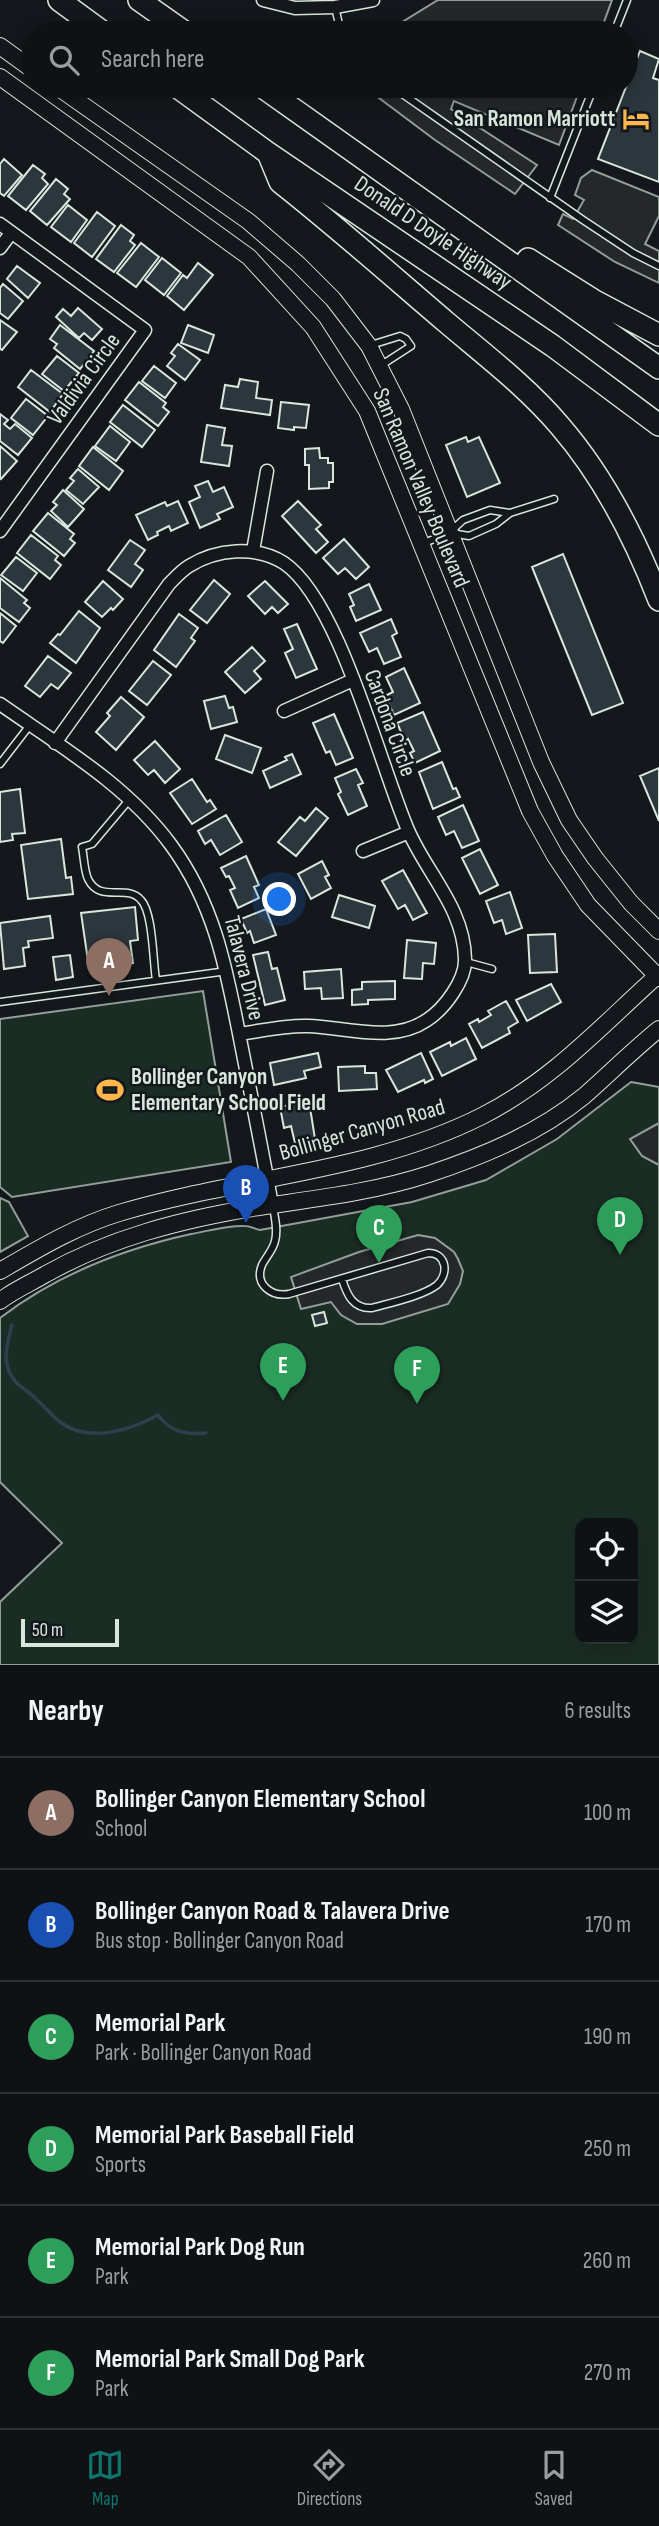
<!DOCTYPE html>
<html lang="en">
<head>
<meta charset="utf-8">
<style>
	body { margin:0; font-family:"Sofia Sans Condensed",sans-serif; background:#181b1e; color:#f1f3f6 }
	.controls { position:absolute; right:21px; bottom:21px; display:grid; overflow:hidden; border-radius:14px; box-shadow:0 4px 18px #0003 }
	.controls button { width:63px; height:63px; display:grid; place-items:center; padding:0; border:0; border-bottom:2px solid #2f3234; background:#0f1215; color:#f1f3f6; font:35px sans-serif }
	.scale { position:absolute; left:21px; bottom:18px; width:98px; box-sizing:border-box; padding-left:7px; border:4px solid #d8e6dc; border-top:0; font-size:19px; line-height:24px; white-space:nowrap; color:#d8e6dc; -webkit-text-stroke:5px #14181c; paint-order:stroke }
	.you { position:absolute; left:280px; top:900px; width:24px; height:24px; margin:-18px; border:5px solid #fff; border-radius:50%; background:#1a73e8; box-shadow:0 0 0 10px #1a73e833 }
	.badge { display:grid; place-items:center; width:46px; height:46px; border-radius:50%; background:#0f766e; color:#fff; font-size:23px; font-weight:700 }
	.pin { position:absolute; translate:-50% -58px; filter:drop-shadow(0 2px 4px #0008) }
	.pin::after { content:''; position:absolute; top:37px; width:24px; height:21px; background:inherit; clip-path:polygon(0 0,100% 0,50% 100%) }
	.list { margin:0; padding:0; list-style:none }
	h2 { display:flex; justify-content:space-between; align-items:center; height:91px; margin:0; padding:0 28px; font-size:30px }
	h2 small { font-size:23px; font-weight:400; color:#9b9ea0 }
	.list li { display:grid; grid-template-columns:46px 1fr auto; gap:21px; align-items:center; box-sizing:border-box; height:112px; padding:0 28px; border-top:2px solid #2f3234 }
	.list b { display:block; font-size:26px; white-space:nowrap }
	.list p { margin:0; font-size:23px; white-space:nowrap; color:#9b9ea0 }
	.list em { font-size:23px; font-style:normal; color:#9b9ea0 }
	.icon { flex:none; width:38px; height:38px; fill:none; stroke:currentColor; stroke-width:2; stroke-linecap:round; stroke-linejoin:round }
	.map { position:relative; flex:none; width:659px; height:1665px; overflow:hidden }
	.search { position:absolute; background:#0f1215; box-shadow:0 4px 18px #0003; left:21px; right:21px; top:21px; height:77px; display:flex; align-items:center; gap:18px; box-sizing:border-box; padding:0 24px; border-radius:38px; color:#9b9ea0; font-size:26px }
	.sheet { height:763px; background:#0f1215 }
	nav { display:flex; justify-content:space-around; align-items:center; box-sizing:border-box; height:98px; border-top:2px solid #2f3234; background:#0f1215; font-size:19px; color:#9b9ea0 }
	nav a { display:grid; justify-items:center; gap:4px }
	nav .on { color:#0f766e }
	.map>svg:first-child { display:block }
	.green { fill:#1a2d24; stroke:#939e99; stroke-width:2; fill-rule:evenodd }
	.parking { fill:#24282b; stroke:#939e99; stroke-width:2 }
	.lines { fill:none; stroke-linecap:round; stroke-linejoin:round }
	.stream { stroke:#2f3f4d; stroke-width:3.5 }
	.building { fill:#2c363c; stroke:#d8e6dc; stroke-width:2 }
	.service-casing { stroke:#d8e6dc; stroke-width:9 }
	.minor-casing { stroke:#d8e6dc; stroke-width:15 }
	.secondary-casing { stroke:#d8e6dc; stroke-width:18 }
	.motorway-casing { stroke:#d8e6dc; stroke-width:24 }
	.service { stroke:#14181c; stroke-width:6 }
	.minor { stroke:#14181c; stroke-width:12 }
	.secondary { stroke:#14181c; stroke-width:16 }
	.motorway { stroke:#14181c; stroke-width:21 }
	.labels { text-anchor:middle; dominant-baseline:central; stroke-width:5; stroke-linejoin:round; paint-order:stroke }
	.poi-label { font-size:23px; font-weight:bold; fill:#d8e6dc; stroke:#14181c; text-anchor:end }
	.street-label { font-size:23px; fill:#d8e6dc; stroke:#14181c }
</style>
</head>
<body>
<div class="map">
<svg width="659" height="1665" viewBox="0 0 659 1665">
	<rect width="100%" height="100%" fill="#14181c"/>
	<!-- green -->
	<path class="green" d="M203 991 231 1162 12 1197 0 1187V1019Z
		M631 1082 659 1087V1665H0V1602L62 1543 0 1482V1318C56 1275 123 1249 191 1234 208 1231 228 1225 245 1226 250 1226 255 1229 260 1230L412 1202 486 1180 557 1139ZM580 1523H633V1639H580Z
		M0 1198 9 1202 28 1236 0 1252Z"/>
	<!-- parking -->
	<path class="parking" d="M438 0H612L600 33H364L402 22Z
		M363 86H581L559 145 454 101 451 109 537 165 515 194 435 140Z
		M592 170 659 197V216L645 244 659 251V283L615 262 558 225 563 214 573 219 584 200 575 195 581 178Z
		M659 1123V1165L642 1156 630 1139Z
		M418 1235 435 1238 454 1252 458 1259 463 1271 460 1284 448 1304 382 1324H357L341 1315 331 1302 301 1309 291 1277 359 1252Z"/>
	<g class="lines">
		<!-- stream -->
		<path class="stream" d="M12 1325C6 1346 0 1368 19 1385 25 1390 31 1393 36 1399 44 1406 51 1415 60 1422 88 1443 129 1431 158 1415 170 1432 186 1435 206 1433"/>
	</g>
	<!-- building -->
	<path class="building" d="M640 51 659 59 653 78 659 80V182L598 159Z
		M4 159 22 175 4 196 0 193V164Z
		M33 165 45 174 42 178 48 184 26 210 8 196Z
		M56 179 68 189 64 194 70 199 47 225 30 211Z
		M68 205 87 220 71 242 51 227Z
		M97 212 115 226 92 257 74 243Z
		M121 225 134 235 130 241 135 245 114 272 96 259Z
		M141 243 159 257 136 287 117 273Z
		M162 258 181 273 164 295 145 280Z
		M198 263 213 275 184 310 167 296 183 275 187 278Z
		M17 266 40 283 28 298 7 279Z
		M3 284 23 301 8 319 0 313V288Z
		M78 308 102 329 92 340 84 333 79 338 56 317 63 309 71 316Z
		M0 320 17 332 2 350 0 349Z
		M60 325 94 351 80 369 54 348 57 344 50 339Z
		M188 325 214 335 208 353 181 343Z
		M178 344 200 360 185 380 167 366 175 356 171 353Z
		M57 356 79 373 64 391 42 374Z
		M154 366 176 383 165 398 142 381Z
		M31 370 63 394 50 412 18 387Z
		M240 379 258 382 256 398 272 400 270 415 221 408 225 385 238 387Z
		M139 382 166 403 163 407 169 412 158 426 125 400Z
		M26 399 48 416 33 435 11 418Z
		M281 402 309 405 306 428 294 427V430L278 428Z
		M123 405 155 430 142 447 110 422Z
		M0 414 8 420 4 424 10 429 15 424 32 438 18 455 0 441Z
		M207 425 225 428 222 445 232 446 229 466 201 462Z
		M110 426 130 442 116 461 95 446Z
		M466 437 468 442 479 437 500 483 467 497 446 445Z
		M0 446 17 461 1 479 0 478Z
		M93 447 123 471 109 490 79 466Z
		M319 448 320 458H328V463H333V482H329V488L309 489V465H305V449Z
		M78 469 99 487 83 504 66 490 74 481 70 478Z
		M208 481 213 492 224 487 233 507 217 514 220 519 200 528 189 502 200 497 195 486Z
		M63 490 84 509 68 527 51 511 57 505 53 502Z
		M178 501 188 523 171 531 169 526 157 532 158 535 148 540 136 515 165 502 167 506Z
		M298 501 321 525 316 529 328 542 316 553 282 516Z
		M48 513 74 534 70 539 75 543 64 556 33 531Z
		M31 535 58 556 55 560 61 565 50 579 17 553Z
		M344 539 369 567 356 579 345 568 338 574 323 558Z
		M130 540 145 550 135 564 143 570 131 587 108 570Z
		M563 554 623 703 592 715 532 567Z
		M16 557 37 573 23 591 1 575Z
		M0 578 27 600 24 603 30 608 19 622 0 608Z
		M214 580 230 594 207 623 190 610Z
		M103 581 123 599 113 610 111 608 102 617 85 602Z
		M265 581 288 604 278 613 272 607 265 614 248 596Z
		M369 584 381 610 356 621 350 607 354 605 349 594Z
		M79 611 100 628 76 663 50 643 58 634 60 635Z
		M0 613 16 626 3 643 0 641Z
		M179 614 198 628 191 638 195 641 176 667 154 650Z
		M391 619 397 633 392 636 401 657 384 664 377 648 369 652 360 633Z
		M297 624 317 669 296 678 285 653 293 649 284 629Z
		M252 647 265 661 254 671 261 679 245 693 225 672Z
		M48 656 71 673 58 689 51 684 40 697 25 686Z
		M153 661 171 675 147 705 129 691Z
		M404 668 420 703 394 715 385 696 393 692 386 677Z
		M225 696 229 708 233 707 237 722 211 729 204 701Z
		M121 697 144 717 116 750 96 732 110 716 107 713Z
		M423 712 440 751 415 763 410 753 414 751 408 739 405 741 397 723Z
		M334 714 353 758 336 765 330 751 326 753 313 723Z
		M225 735 261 748 252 773 216 759Z
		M155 741 180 769 165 783 154 770 148 775 134 760Z
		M292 754 301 774 270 788 263 771 287 760 285 757Z
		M442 762 453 789 456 788 460 797 433 809 419 772Z
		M659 768V821L640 776Z
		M356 769 363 783 358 785 367 806 348 815 338 794 341 792 335 778Z
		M192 779 207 802 210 800 216 809 192 824 170 793Z
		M20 789 25 833 12 834 13 840 0 842V792Z
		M463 805 479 841 462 848 454 831 446 835 438 817Z
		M316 808 328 818 296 856 278 842 300 817 305 821Z
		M226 815 242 842 220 855 211 840 205 844 198 831Z
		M61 839 66 878 71 877 73 894 28 899 21 845Z
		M480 849 498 885 480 894 462 858Z
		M246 856 259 885 254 887 259 898 238 908 230 890 235 888 229 876 226 877 221 868Z
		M322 861 329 875 325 877 331 888 311 899 298 874Z
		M403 870 427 913 413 920 405 905 398 909 382 881Z
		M510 892 522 928 506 934 502 920 494 923 486 901Z
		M339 895 375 906 369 928 332 917Z
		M135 907 138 940 130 941 133 963 89 968 81 913Z
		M266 909 276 935 254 943 250 931 247 933 241 919Z
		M50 916 53 938 28 941 29 947 23 948 25 966 4 969 0 923Z
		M555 934 557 972 530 973 528 935Z
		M407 940 436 943 434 964 423 963 422 979 404 978Z
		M268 952 272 969 277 968 285 1000 265 1005 253 955Z
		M70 955 73 977 56 980 53 957Z
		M341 969 343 998 322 999 321 988 305 989 304 972Z
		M395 981V999L368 1000V1004L352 1005V990L362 989V982Z
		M551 984 561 1002 527 1021 516 1000Z
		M506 1001 518 1022 508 1028 510 1033 482 1048 469 1024 478 1019 479 1022 491 1015 488 1011Z
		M466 1038 476 1059 442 1076 430 1052 450 1042 451 1046Z
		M318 1053 321 1067 304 1071 306 1078 274 1085 270 1063Z
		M421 1053 433 1079 425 1083 424 1080 398 1092 386 1070Z
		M365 1066V1073H376L377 1089 339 1091 338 1067Z
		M309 1101 315 1139 295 1143 291 1126 284 1128 280 1107Z
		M324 1312 327 1323 315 1326 312 1315Z"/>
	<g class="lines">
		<defs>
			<path id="service" d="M335 7 341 33
				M614 33 627 0
				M391 86 583 220 633 253 659 266
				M550 198 594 86
				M371 345 400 336 406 339 411 346 380 366
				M451 533 469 536 496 524 510 513 554 499
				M424 543 449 533 463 520 490 510 510 513
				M0 764 30 725
				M129 800 92 844 82 847C84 857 84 870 88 879 100 904 127 883 141 900 153 912 153 962 156 980
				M466 962 492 969
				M0 1002 227 971
				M273 1207C275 1218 278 1230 275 1241 273 1250 266 1257 262 1265 254 1285 272 1297 289 1294L428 1253C447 1253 449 1274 437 1285 423 1296 390 1303 372 1308 353 1309 347 1295 342 1279"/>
			<path id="minor" d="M263 0 295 8 335 7 373 0
				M0 224 145 330 0 531
				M0 248 11 233
				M253 551 267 471
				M0 704C60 746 127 785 171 845 218 909 228 979 243 1054 253 1105 263 1155 272 1205
				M284 711 353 680
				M55 743 169 584C175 578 181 571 189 566 216 549 256 545 284 563 339 600 380 765 408 830 427 874 464 908 465 959 466 980 444 1009 427 1020 392 1044 346 1027 308 1026 285 1025 261 1031 239 1034
				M363 851 409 832"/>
			<path id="secondary" d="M0 46 33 70
				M0 77 249 257 313 327 367 411 530 811 555 856 588 905 659 978
				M56 86 248 221 298 264 333 299 369 346 401 409 541 762 569 820 595 858 631 903 659 931
				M0 1271C38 1249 76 1226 119 1213 238 1177 369 1173 482 1116 553 1080 601 1026 659 974
				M0 1301C14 1290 31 1283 46 1274 110 1238 180 1220 252 1208 311 1199 371 1193 429 1174 483 1156 539 1133 584 1096 609 1074 633 1050 659 1029"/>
			<path id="motorway" d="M59 0 104 33
				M139 0 186 33
				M176 86 268 153 553 346 659 425
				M261 86 659 368
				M268 153 280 182C337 227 391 275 446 322 485 355 527 387 560 426 604 477 635 538 659 600
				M528 259 593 300 659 335"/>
		</defs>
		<!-- service casing -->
		<use href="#service" class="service-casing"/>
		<!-- minor casing -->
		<use href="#minor" class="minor-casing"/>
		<!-- secondary casing -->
		<use href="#secondary" class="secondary-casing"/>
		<!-- motorway casing -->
		<use href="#motorway" class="motorway-casing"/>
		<!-- service -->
		<use href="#service" class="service"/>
		<!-- minor -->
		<use href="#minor" class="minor"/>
		<!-- secondary -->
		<use href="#secondary" class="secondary"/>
		<!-- motorway -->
		<use href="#motorway" class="motorway"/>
	</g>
	<!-- icons -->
	<defs>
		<symbol id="hotel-bare" viewBox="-9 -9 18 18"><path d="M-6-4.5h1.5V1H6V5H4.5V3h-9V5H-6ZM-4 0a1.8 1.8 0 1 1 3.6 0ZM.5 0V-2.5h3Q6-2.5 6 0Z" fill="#ffb74d" stroke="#14181c" stroke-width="2.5" paint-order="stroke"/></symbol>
		<symbol id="stadium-bare" viewBox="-9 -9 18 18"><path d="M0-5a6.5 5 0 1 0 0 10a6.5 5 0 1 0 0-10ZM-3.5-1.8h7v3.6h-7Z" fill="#ffb74d" stroke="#14181c" stroke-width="2.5" paint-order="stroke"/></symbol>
	</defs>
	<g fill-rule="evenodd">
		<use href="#hotel-bare" x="617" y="100" width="38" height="38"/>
		<use href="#stadium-bare" x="91" y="1071" width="38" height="38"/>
	</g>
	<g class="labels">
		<!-- poi labels -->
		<g class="poi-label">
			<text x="615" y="119">San Ramon Marriott</text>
			<text x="131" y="1077" text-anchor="start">Bollinger Canyon<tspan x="131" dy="26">Elementary School Field</tspan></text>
		</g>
		<!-- street labels -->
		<g class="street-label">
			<text transform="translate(433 233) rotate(34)">Donald D Doyle Highway</text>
			<text transform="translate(84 379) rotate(-54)">Valdivia Circle</text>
			<text transform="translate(421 488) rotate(67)">San Ramon Valley Boulevard</text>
			<text transform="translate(390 723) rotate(70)">Cardona Circle</text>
			<text transform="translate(244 968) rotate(76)">Talavera Drive</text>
			<text transform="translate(362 1130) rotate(-16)">Bollinger Canyon Road</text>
		</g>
	</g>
</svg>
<div class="controls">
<button><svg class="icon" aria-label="locate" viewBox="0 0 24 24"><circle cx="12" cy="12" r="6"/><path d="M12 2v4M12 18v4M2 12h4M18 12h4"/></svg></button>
<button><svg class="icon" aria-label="layers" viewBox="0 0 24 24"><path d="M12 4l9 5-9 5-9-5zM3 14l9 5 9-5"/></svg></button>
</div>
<div class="scale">50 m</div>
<div class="you"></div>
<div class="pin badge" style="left:109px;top:996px;background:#8d6e63">A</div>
<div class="pin badge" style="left:246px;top:1223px;background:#1a4fb4">B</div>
<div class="pin badge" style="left:379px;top:1263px;background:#2e9e5b">C</div>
<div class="pin badge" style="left:620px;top:1255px;background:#2e9e5b">D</div>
<div class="pin badge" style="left:283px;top:1401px;background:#2e9e5b">E</div>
<div class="pin badge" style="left:417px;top:1404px;background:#2e9e5b">F</div>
<div class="search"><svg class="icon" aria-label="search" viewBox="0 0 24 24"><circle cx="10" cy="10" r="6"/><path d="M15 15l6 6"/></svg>Search here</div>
</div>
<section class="sheet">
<h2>Nearby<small>6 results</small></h2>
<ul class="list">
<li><span class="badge" style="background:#8d6e63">A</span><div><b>Bollinger Canyon Elementary School</b><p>School</p></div><em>100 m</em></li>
<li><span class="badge" style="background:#1a4fb4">B</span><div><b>Bollinger Canyon Road &amp; Talavera Drive</b><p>Bus stop · Bollinger Canyon Road</p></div><em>170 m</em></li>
<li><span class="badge" style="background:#2e9e5b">C</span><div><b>Memorial Park</b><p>Park · Bollinger Canyon Road</p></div><em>190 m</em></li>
<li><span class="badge" style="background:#2e9e5b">D</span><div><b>Memorial Park Baseball Field</b><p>Sports</p></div><em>250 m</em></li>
<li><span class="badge" style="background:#2e9e5b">E</span><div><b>Memorial Park Dog Run</b><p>Park</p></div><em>260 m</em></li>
<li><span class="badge" style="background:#2e9e5b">F</span><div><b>Memorial Park Small Dog Park</b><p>Park</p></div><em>270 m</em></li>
</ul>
</section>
<nav>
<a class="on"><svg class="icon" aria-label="map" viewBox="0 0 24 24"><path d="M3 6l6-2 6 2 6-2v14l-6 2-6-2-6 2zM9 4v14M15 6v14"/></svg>Map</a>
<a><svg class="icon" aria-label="directions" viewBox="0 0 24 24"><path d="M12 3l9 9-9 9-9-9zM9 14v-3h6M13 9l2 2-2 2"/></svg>Directions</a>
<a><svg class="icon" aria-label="saved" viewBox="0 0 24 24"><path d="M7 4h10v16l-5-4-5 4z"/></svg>Saved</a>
</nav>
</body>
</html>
